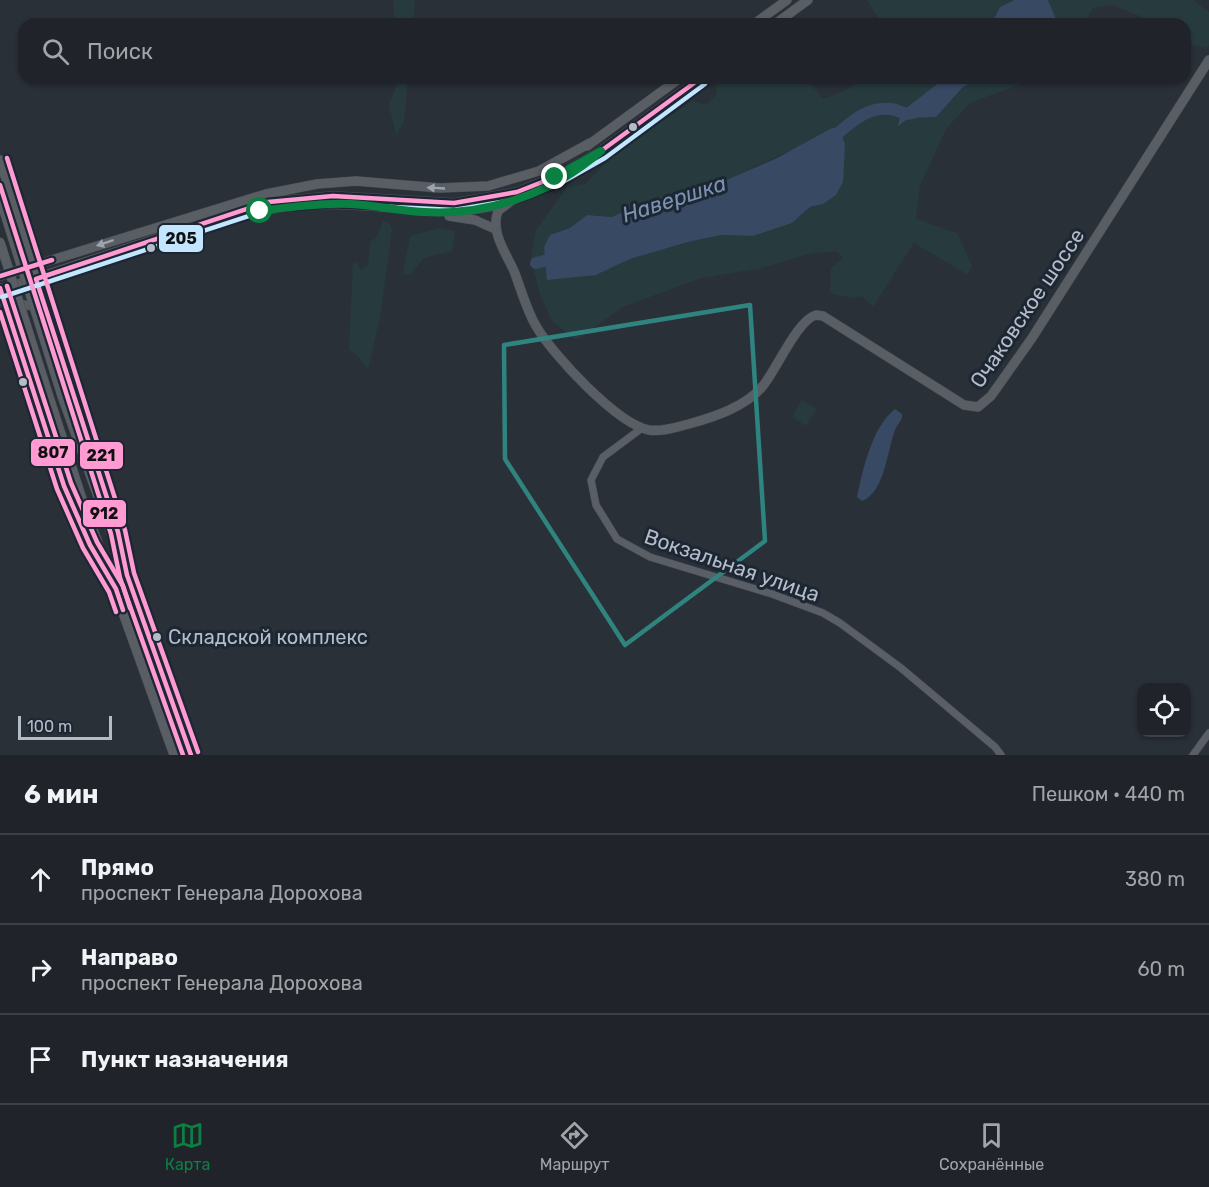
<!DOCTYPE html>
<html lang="ru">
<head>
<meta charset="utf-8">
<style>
	body { margin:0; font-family:Rubik,sans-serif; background:#2d3036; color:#f1f3f6 }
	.controls { position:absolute; right:18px; bottom:18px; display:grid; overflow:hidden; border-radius:12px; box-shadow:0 2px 4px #0004 }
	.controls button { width:54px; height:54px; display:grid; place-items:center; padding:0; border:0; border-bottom:2px solid #3d4147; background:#20242a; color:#f1f3f6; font:30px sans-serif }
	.scale { position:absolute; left:18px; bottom:15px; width:94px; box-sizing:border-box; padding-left:6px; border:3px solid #b4bcc9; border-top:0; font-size:16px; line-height:21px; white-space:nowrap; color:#b4bcc9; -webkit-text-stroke:4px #1d2633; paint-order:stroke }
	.stop { position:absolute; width:18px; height:18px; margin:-14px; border:4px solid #0b8043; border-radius:50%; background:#fff }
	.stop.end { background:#0b8043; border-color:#fff; box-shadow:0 2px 6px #0008 }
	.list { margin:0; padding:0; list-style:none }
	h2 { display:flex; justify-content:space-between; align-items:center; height:78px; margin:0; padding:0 24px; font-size:26px }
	h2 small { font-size:20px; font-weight:400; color:#a2a4a8 }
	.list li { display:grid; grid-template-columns:39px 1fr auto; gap:18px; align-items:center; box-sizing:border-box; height:90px; padding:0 24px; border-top:2px solid #3d4147 }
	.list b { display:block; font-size:22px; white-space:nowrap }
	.list p { margin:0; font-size:20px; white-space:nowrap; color:#a2a4a8 }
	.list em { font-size:20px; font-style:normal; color:#a2a4a8 }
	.icon { flex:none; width:33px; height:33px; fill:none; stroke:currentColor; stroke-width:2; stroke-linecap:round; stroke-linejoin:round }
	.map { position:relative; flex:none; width:1209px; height:755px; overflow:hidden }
	.search { position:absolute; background:#20242a; box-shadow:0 2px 4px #0004; left:18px; right:18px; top:18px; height:66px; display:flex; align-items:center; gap:15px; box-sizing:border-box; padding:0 21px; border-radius:18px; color:#a2a4a8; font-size:22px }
	.sheet { height:348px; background:#20242a }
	nav { display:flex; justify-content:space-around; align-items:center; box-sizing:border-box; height:84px; border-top:2px solid #3d4147; background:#20242a; font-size:16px; color:#a2a4a8 }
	nav a { display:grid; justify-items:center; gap:3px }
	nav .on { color:#0b8043 }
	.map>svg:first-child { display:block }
	.green { fill:#273a3e; fill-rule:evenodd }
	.water { fill:#384963 }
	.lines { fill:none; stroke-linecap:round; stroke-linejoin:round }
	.river { stroke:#384963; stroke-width:12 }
	.street-casing { stroke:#484c53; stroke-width:8 }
	.secondary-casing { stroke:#484c53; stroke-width:10 }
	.street { stroke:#5a5e66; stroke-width:7 }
	.secondary { stroke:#595d64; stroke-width:9 }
	.secondary-bridge-casing { stroke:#484c53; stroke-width:10; stroke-linecap:butt }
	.secondary-bridge { stroke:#595d64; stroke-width:9 }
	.bus-1-casing { stroke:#1d2633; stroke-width:9 }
	.bus-2-casing { stroke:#1d2633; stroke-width:9 }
	.bus-3-casing { stroke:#1d2633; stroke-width:9 }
	.bus-4-casing { stroke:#1d2633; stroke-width:9 }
	.bus-1 { stroke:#ff9ad2; stroke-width:4.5 }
	.bus-2 { stroke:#c2e6ff; stroke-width:4.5 }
	.bus-3 { stroke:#ff9ad2; stroke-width:4.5 }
	.bus-4 { stroke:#ff9ad2; stroke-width:4.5 }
	.oneway { fill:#9da4b0 }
	.route { stroke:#0b8043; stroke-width:8 }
	.marked { fill:none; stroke:#308480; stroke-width:4.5; stroke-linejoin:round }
	.bus-dot { fill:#b4bcc9; stroke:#1d2633; stroke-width:2 }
	.labels { text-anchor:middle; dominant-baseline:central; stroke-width:6; stroke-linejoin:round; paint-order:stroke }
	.bus-label { font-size:20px; fill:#b4bcc9; stroke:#1d2633; text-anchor:start }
	.street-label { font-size:21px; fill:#b4bcc9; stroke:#1d2633 }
	.water-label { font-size:22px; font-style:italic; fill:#7c92b1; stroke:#1d2633 }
	.line-badge { stroke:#1d2633; stroke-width:2 }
	.pale-badge-label { font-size:16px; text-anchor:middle; font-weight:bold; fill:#111 }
</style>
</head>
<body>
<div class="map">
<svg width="1209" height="755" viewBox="0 0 1209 755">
	<rect width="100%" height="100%" fill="#2a3038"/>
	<!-- green -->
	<path class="green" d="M393 0H415L413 24H395Z
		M867 0H1014L1000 7 991 24H882Z
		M1048 0H1193L1209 12V45L1206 48 1185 43V24H1158L1113 5 1093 8 1084 24H1058Z
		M396 78H408L404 122 399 129 397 138 389 105 396 87Z
		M726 78H736L740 82 746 78H806L823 99 851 88 856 78H945L901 112 899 125 909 118 936 117 963 87 981 78H1037L970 103 946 129 920 186 916 219 957 233 972 266 968 275 914 243 873 307 862 296 853 298 830 293 831 268 843 258 837 252 812 253 762 268 701 278 623 307 576 340 552 321 540 295 531 258 536 230 567 187 585 184 615 153 692 101 706 105 717 95 716 85ZM839 128 845 144 823 204 810 207 792 223 753 236 721 235 688 242 630 259 596 275 550 235 570 228 587 215 612 217 642 202 726 180Z
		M383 221 390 224 392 230 380 318 368 369 357 355 349 350 353 263 356 262 361 270 368 265 370 242 377 237Z
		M440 228 455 231 452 251 424 258 410 275 403 274 410 236Z
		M802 400 817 409 806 426 792 417Z"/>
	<!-- water -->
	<path class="water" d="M1014 0H1048L1058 24H991L1000 7Z
		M945 78H1010H981L963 87 936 117 909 118 898 126 901 112Z
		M832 128H839L845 144 843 182 836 195 823 204 810 207 792 223 753 236 721 235 688 242 630 259 596 275 547 280 544 247 550 235 570 228 587 215 612 217 642 202 726 180 775 159Z
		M895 409 902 414C903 421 897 424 895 430 887 451 885 492 862 501L857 497C863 469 872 427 895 409Z"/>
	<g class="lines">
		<!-- river -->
		<path class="river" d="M829 141C848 125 865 106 891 109 901 110 903 116 913 113
			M536 263 561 257"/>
		<defs>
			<path id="street" d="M642 428 603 457 591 480 596 505 617 539 650 557 772 594 823 613 840 623 901 668 995 747 1001 755
				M1193 755 1209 733"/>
			<path id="secondary" d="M754 24 787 0
				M775 24 808 0
				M587 146 680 78
				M0 160 118 532 127 575
				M511 201 498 211C490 232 506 253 514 271 521 289 526 309 536 326 552 354 617 424 649 430 662 432 677 427 689 424 714 417 745 407 762 387 776 371 797 320 816 315L823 316 964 405 978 407 991 396 1032 338 1209 60
				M247 214C281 206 318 203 352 205 427 208 469 223 541 189
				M449 216 475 220 495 229
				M0 276 266 194 317 184 356 181 440 188 488 186 539 171 590 143
				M0 288 64 486 101 564
				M0 290 268 202 333 196 454 203 517 192 555 177 601 151 701 78
				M11 323 14 313 22 305 39 306
				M62 396 116 547
				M50 400 81 496 174 755
				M125 571 191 755"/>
		</defs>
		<!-- street casing -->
		<use href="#street" class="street-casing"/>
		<!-- secondary casing -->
		<use href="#secondary" class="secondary-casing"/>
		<!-- street -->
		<use href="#street" class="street"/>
		<!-- secondary -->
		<use href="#secondary" class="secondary"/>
		<defs>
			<path id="secondary-bridge" d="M0 198 62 396
				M0 242 50 400"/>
		</defs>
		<!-- secondary-bridge casing -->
		<use href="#secondary-bridge" class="secondary-bridge-casing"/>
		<!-- secondary-bridge -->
		<use href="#secondary-bridge" class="secondary-bridge"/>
		<defs>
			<path id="bus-1" d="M0 276 52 260
				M0 288 64 486 90 545 116 589 123 610
				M191 755 127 575 118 532 36 279 268 202 333 196 454 203 517 192 555 177 601 151 701 78"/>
			<path id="bus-2" d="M2 297 270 209 333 204 454 210 519 199 559 184 605 158 705 84"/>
			<path id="bus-3" d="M0 185 111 534 120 578 183 755
				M0 312 57 489 83 548 109 592 116 612"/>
			<path id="bus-4" d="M7 158 125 530 134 573 198 752
				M7 286 71 483 97 542 123 586 130 608"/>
		</defs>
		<!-- bus-1 casing -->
		<use href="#bus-1" class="bus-1-casing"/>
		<!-- bus-2 casing -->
		<use href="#bus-2" class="bus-2-casing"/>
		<!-- bus-3 casing -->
		<use href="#bus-3" class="bus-3-casing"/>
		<!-- bus-4 casing -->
		<use href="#bus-4" class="bus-4-casing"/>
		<!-- bus-1 -->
		<use href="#bus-1" class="bus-1"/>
		<!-- bus-2 -->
		<use href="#bus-2" class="bus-2"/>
		<!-- bus-3 -->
		<use href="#bus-3" class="bus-3"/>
		<!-- bus-4 -->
		<use href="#bus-4" class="bus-4"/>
	</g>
	<!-- one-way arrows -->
	<defs><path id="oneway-solid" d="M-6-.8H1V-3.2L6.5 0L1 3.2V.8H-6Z" transform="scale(1.5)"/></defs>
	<g class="oneway">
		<use href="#oneway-solid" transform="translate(436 188) rotate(-177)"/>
		<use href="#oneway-solid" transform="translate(105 243) rotate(162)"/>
	</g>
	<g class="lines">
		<!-- route -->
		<path class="route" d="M260 211C290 207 320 203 351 204 375 205 399 211 424 212 488 216 553 193 601 151L555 177"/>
	</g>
	<!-- marked area -->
	<path class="marked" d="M750 305 765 541 625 645 505 459 504 345Z"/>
	<!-- markers -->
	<g class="bus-dot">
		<circle cx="633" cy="127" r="5"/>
		<circle cx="151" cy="248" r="5"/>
		<circle cx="23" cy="382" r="5"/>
		<circle cx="157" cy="637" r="5"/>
	</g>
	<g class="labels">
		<!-- bus labels -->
		<g class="bus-label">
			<text x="168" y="637">Складской комплекс</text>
		</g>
		<!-- street labels -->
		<g class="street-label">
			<text transform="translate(1027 308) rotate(-56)">Очаковское шоссе</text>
			<text transform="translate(732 565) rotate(19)">Вокзальная улица</text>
		</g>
		<!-- water labels -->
		<g class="water-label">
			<text transform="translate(674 199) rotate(-18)">Навершка</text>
		</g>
	</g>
	<g class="line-badge">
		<rect x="158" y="224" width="46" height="29" rx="6" fill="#c2e6ff"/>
		<rect x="30" y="438" width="46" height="29" rx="6" fill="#ff9ad2"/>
		<rect x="79" y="441" width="45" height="29" rx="6" fill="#ff9ad2"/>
		<rect x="82" y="499" width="45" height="29" rx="6" fill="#ff9ad2"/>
	</g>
	<g class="pale-badge-label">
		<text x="181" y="244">205</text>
		<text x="53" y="458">807</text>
		<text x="101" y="461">221</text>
		<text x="104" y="519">912</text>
	</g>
</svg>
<div class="controls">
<button><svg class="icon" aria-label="locate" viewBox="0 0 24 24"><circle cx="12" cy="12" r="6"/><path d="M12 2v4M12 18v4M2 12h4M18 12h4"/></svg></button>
</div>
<div class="scale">100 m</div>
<div class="stop" style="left:260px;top:211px"></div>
<div class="stop end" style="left:555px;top:177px"></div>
<div class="search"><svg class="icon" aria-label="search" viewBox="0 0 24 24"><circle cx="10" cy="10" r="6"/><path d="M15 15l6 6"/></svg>Поиск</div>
</div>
<section class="sheet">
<h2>6 мин<small>Пешком · 440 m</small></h2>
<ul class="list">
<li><svg class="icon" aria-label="ahead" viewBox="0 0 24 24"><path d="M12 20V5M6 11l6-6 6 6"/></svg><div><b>Прямо</b><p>проспект Генерала Дорохова</p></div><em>380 m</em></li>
<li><svg class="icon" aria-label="right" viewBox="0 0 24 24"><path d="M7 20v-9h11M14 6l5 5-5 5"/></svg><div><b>Направо</b><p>проспект Генерала Дорохова</p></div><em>60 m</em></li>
<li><svg class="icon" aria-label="arrive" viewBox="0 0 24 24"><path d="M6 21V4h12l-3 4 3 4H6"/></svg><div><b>Пункт назначения</b></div></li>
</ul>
</section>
<nav>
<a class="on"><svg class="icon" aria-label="map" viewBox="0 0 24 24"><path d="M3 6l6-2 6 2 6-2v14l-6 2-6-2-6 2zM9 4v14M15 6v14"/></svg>Карта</a>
<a><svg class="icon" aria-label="directions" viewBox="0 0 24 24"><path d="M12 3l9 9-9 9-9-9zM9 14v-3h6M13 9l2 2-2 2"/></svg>Маршрут</a>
<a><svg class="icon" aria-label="saved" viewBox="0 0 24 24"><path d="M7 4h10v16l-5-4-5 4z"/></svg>Сохранённые</a>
</nav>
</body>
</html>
